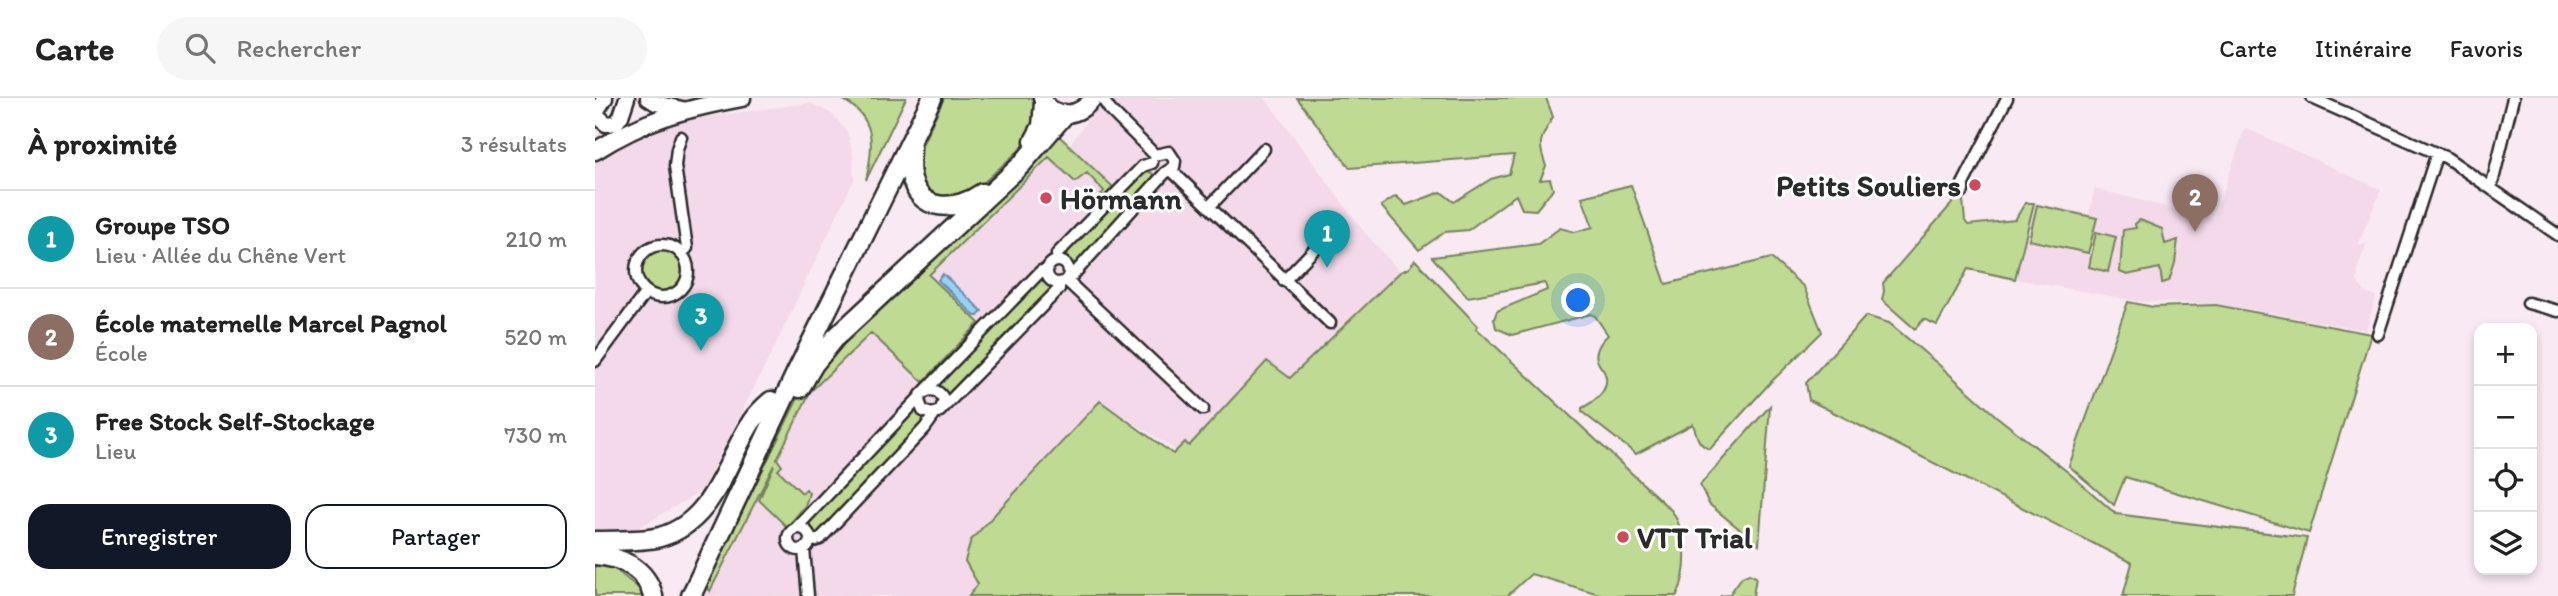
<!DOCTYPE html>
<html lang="fr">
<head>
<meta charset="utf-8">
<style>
	body { margin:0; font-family:Itim,sans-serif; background:#f6f6f6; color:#222 }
	.controls { position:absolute; right:21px; bottom:21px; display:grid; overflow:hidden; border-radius:14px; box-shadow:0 4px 10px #0003 }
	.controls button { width:63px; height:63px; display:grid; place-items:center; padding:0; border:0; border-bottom:2px solid #e0e0e0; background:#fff; color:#222; font:35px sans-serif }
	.you { position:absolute; left:984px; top:203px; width:24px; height:24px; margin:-18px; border:5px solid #fff; border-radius:50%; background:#1a73e8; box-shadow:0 0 0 10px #1a73e833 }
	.badge { display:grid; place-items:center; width:46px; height:46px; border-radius:50%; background:#111827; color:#fff; font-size:23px; font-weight:700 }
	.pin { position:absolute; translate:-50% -58px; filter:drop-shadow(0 2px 4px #0008) }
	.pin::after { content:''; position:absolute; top:37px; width:24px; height:21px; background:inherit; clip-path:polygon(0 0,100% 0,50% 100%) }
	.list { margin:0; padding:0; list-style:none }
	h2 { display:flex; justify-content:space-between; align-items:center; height:91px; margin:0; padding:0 28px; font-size:30px }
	h2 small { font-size:23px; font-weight:400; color:#767676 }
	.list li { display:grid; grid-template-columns:46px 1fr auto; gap:21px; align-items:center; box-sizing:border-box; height:98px; padding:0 28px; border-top:2px solid #e0e0e0 }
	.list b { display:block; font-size:26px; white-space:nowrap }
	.list p { margin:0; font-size:23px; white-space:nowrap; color:#767676 }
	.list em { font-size:23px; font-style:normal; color:#767676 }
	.actions { display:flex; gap:14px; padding:21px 28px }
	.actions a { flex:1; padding:16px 0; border:2px solid #111827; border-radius:21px; text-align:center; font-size:24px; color:#111827 }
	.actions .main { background:#111827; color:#fff }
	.icon { flex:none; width:38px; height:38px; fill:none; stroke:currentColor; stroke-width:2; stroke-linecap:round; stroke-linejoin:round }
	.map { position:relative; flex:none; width:1963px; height:498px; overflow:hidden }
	header { display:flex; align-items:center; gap:42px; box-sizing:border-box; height:98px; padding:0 35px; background:#fff; border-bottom:2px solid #e0e0e0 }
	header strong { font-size:33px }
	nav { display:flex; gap:38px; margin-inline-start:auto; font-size:24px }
	.search { width:490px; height:63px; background:#f6f6f6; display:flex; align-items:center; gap:18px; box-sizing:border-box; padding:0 24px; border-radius:38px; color:#767676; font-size:26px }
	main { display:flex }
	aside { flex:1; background:#fff }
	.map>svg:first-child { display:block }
	.built { fill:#f3d9e9 }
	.green { fill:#bfda92; stroke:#75825e; stroke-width:2 }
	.water { fill:#95d2f6; stroke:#6b8fa5; stroke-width:2 }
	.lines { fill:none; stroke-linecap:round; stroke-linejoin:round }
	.street-casing { stroke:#2b2b2b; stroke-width:15 }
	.secondary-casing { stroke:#2b2b2b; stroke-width:19 }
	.primary-casing { stroke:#2b2b2b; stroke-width:21 }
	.highway-casing { stroke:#2b2b2b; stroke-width:23 }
	.street { stroke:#fff; stroke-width:10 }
	.secondary { stroke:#fff; stroke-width:14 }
	.primary { stroke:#fff; stroke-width:16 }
	.highway { stroke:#fff; stroke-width:18 }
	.poi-dot { fill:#d1495b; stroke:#fff; stroke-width:2.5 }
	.labels { text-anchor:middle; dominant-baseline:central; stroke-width:6; stroke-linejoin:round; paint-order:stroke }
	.poi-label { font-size:30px; font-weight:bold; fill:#2b2b2b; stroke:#fff; text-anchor:start }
</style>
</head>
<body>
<header>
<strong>Carte</strong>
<div class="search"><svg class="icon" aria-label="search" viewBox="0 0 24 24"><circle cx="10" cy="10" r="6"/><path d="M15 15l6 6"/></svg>Rechercher</div>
<nav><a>Carte</a><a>Itinéraire</a><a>Favoris</a></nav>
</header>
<main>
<aside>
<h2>À proximité<small>3 résultats</small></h2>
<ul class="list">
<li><span class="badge" style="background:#0f9aa8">1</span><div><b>Groupe TSO</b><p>Lieu · Allée du Chêne Vert</p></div><em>210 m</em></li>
<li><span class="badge" style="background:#8d6e63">2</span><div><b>École maternelle Marcel Pagnol</b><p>École</p></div><em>520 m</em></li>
<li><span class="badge" style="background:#0f9aa8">3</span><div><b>Free Stock Self-Stockage</b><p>Lieu</p></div><em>730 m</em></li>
</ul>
<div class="actions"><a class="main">Enregistrer</a><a>Partager</a></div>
</aside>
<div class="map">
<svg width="1963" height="498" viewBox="0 0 1963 498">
	<rect width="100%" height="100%" fill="#f8e9f2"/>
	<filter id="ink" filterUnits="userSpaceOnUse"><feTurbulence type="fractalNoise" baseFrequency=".0143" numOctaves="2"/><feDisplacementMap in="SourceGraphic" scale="14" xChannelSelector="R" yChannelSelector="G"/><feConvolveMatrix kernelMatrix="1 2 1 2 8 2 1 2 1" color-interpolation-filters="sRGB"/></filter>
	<g filter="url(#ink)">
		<!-- built -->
		<path class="built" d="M507 0H670L769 134 805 174 695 280 672 264 588 357 505 303 370 463 389 498H106L115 493 215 294 454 59 466 55 478 43Z
			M215 5 237 16 252 34 258 57 259 81 177 254 106 393 43 430 19 465H0V65L28 47 89 22Z
			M1650 30 1786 92 1763 146 1771 147 1763 168 1762 184 1772 196 1781 198 1771 232 1624 206 1542 203 1421 181 1439 105 1494 116 1500 91 1619 121Z"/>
		<!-- green -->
		<path class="green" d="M245 0H311L271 82C279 47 282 19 245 0Z
			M349 0H439L444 21 433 44 374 98 353 103 328 92 321 60Z
			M702 0H951L958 19C945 41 942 44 951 68L945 82 955 81 958 91 941 112 927 111 921 97 873 132 850 134 824 152 786 108 801 98 811 107 846 94 859 104 896 81 914 76 919 57 755 70Z
			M461 35 519 90 504 106 501 103 509 93 492 75 480 84 454 59 334 177 384 225 328 284 276 235 215 294 182 361 187 368 183 372 207 395 211 391 214 395 210 408 192 429 164 402 179 367 115 493 111 487 210 286 224 267 403 98Z
			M548 71 557 75 560 79 485 165 478 168 470 162 469 153Z
			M1036 87 1071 186 1176 160 1209 189 1227 234 1173 287 1115 351C1102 347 1102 337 1098 326L1041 356 987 314V310C999 304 1016 292 1010 276 1009 272 1006 270 1004 266 997 256 1005 244 1013 237L1000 218 996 216 917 237 901 230 899 221 902 213 952 192 950 185 873 199 837 159 943 146 965 130 980 134 998 129 987 99Z
			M1360 102H1368L1370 123 1373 127 1420 122 1430 105H1439L1420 181 1373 171 1342 227 1329 221 1320 231 1287 202 1289 193 1288 185Z
			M1442 107 1502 120 1493 155 1434 142Z
			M1545 122 1567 131 1570 146 1583 142 1580 165 1574 183 1567 185 1565 170 1532 177 1525 174 1528 132 1541 130 1540 126Z
			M1501 134 1521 139 1513 174 1494 169Z
			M46 173a21 21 0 1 1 42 0a21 21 0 1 1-42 0Z
			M820 162 883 228 881 230 1077 413C1093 438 1094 471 1082 498H1011L936 476 912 498H374L383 486 370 463 376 442 505 303 578 356 590 344 594 348 672 263 695 280 805 174 814 170Z
			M447 175 450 184 462 190 353 300 351 294 338 288Z
			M1533 204 1558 209 1621 207 1776 236 1714 435 1530 379 1519 407 1474 368Z
			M1271 218 1294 225 1343 266 1401 318 1474 375 1521 416 1712 440 1697 498H1528L1537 465 1214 302 1211 285Z
			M322 303 336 319C316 341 295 358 275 379L276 382 219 441 217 431 207 426Z
			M1175 308 1164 447 1114 406 1105 387Z
			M0 468H16L46 492 47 498H0Z
			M1154 476 1161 479 1158 498H1125L1134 497 1147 479Z"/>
		<!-- water -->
		<path class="water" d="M348 176 387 213 383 218H380L345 184 343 182Z"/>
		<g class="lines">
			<defs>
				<path id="street" d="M507 0 515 12 560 57
					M1717 0 1852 60 1963 137
					M576 72 735 225
					M1896 90 1918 0
					M1368 93V86L1412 0
					M614 109 669 51
					M41 173a26 26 0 1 1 52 0a26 26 0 1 1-52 0Z
					M86 156 92 150 80 68 82 51 86 39
					M452 174a11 11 0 1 1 22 0a11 11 0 1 1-22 0Z
					M463 163 462 156 548 68 557 65
					M452 173H446L326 297 324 303 328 313 337 316 345 313 464 191V186
					M474 174 478 177 570 75 579 69 580 63 574 54 560 57
					M471 182 608 311
					M689 183 737 133
					M1933 205 1963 213
					M1783 236 1842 55
					M0 263 51 194
					M330 294C338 290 345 293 349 302L346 311
					M201 430 326 298
					M193 441a11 11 0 1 1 22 0a11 11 0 1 1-22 0Z
					M215 444 225 441 330 330 340 316
					M209 451 213 498"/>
				<path id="secondary" d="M53 0 61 5 91 12
					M0 15 11 26 21 25 26 18 32 0
					M0 15 10 0"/>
				<path id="primary" d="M447 0C459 23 485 19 498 0
					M0 53C51 21 89 11 147 0"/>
				<path id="highway" d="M439 43 447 28 449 5
					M316 49C316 58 314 68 316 77 323 116 362 113 387 95
					M205 290 219 266 241 239 426 67 470 16
					M0 443C21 442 45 444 65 439 119 424 130 365 157 323 162 316 169 309 176 303
					M0 457C26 459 51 470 58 498
					M96 498 202 273 337 0"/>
			</defs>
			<!-- street casing -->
			<use href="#street" class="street-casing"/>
			<!-- secondary casing -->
			<use href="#secondary" class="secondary-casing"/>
			<!-- primary casing -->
			<use href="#primary" class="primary-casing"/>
			<!-- highway casing -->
			<use href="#highway" class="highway-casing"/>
			<!-- street -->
			<use href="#street" class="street"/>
			<!-- secondary -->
			<use href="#secondary" class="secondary"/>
			<!-- primary -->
			<use href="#primary" class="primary"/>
			<!-- highway -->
			<use href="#highway" class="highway"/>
		</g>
	</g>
	<!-- markers -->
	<g class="poi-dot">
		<circle cx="1380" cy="87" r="7"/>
		<circle cx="451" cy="100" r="7"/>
		<circle cx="1028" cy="439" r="7"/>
	</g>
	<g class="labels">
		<!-- poi labels -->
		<g class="poi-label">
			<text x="1366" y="87" text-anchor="end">Petits Souliers</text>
			<text x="465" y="100">Hörmann</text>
			<text x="1042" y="439">VTT Trial</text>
		</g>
	</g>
</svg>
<div class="controls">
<button>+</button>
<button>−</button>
<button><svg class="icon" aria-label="locate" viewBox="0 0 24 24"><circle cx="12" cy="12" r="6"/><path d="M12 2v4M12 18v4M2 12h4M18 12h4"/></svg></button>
<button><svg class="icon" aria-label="layers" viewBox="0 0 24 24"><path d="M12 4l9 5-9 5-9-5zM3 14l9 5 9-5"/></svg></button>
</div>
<div class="you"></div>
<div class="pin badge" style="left:732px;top:170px;background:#0f9aa8">1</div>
<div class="pin badge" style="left:1600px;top:134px;background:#8d6e63">2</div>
<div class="pin badge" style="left:106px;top:253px;background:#0f9aa8">3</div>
</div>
</main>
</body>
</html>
